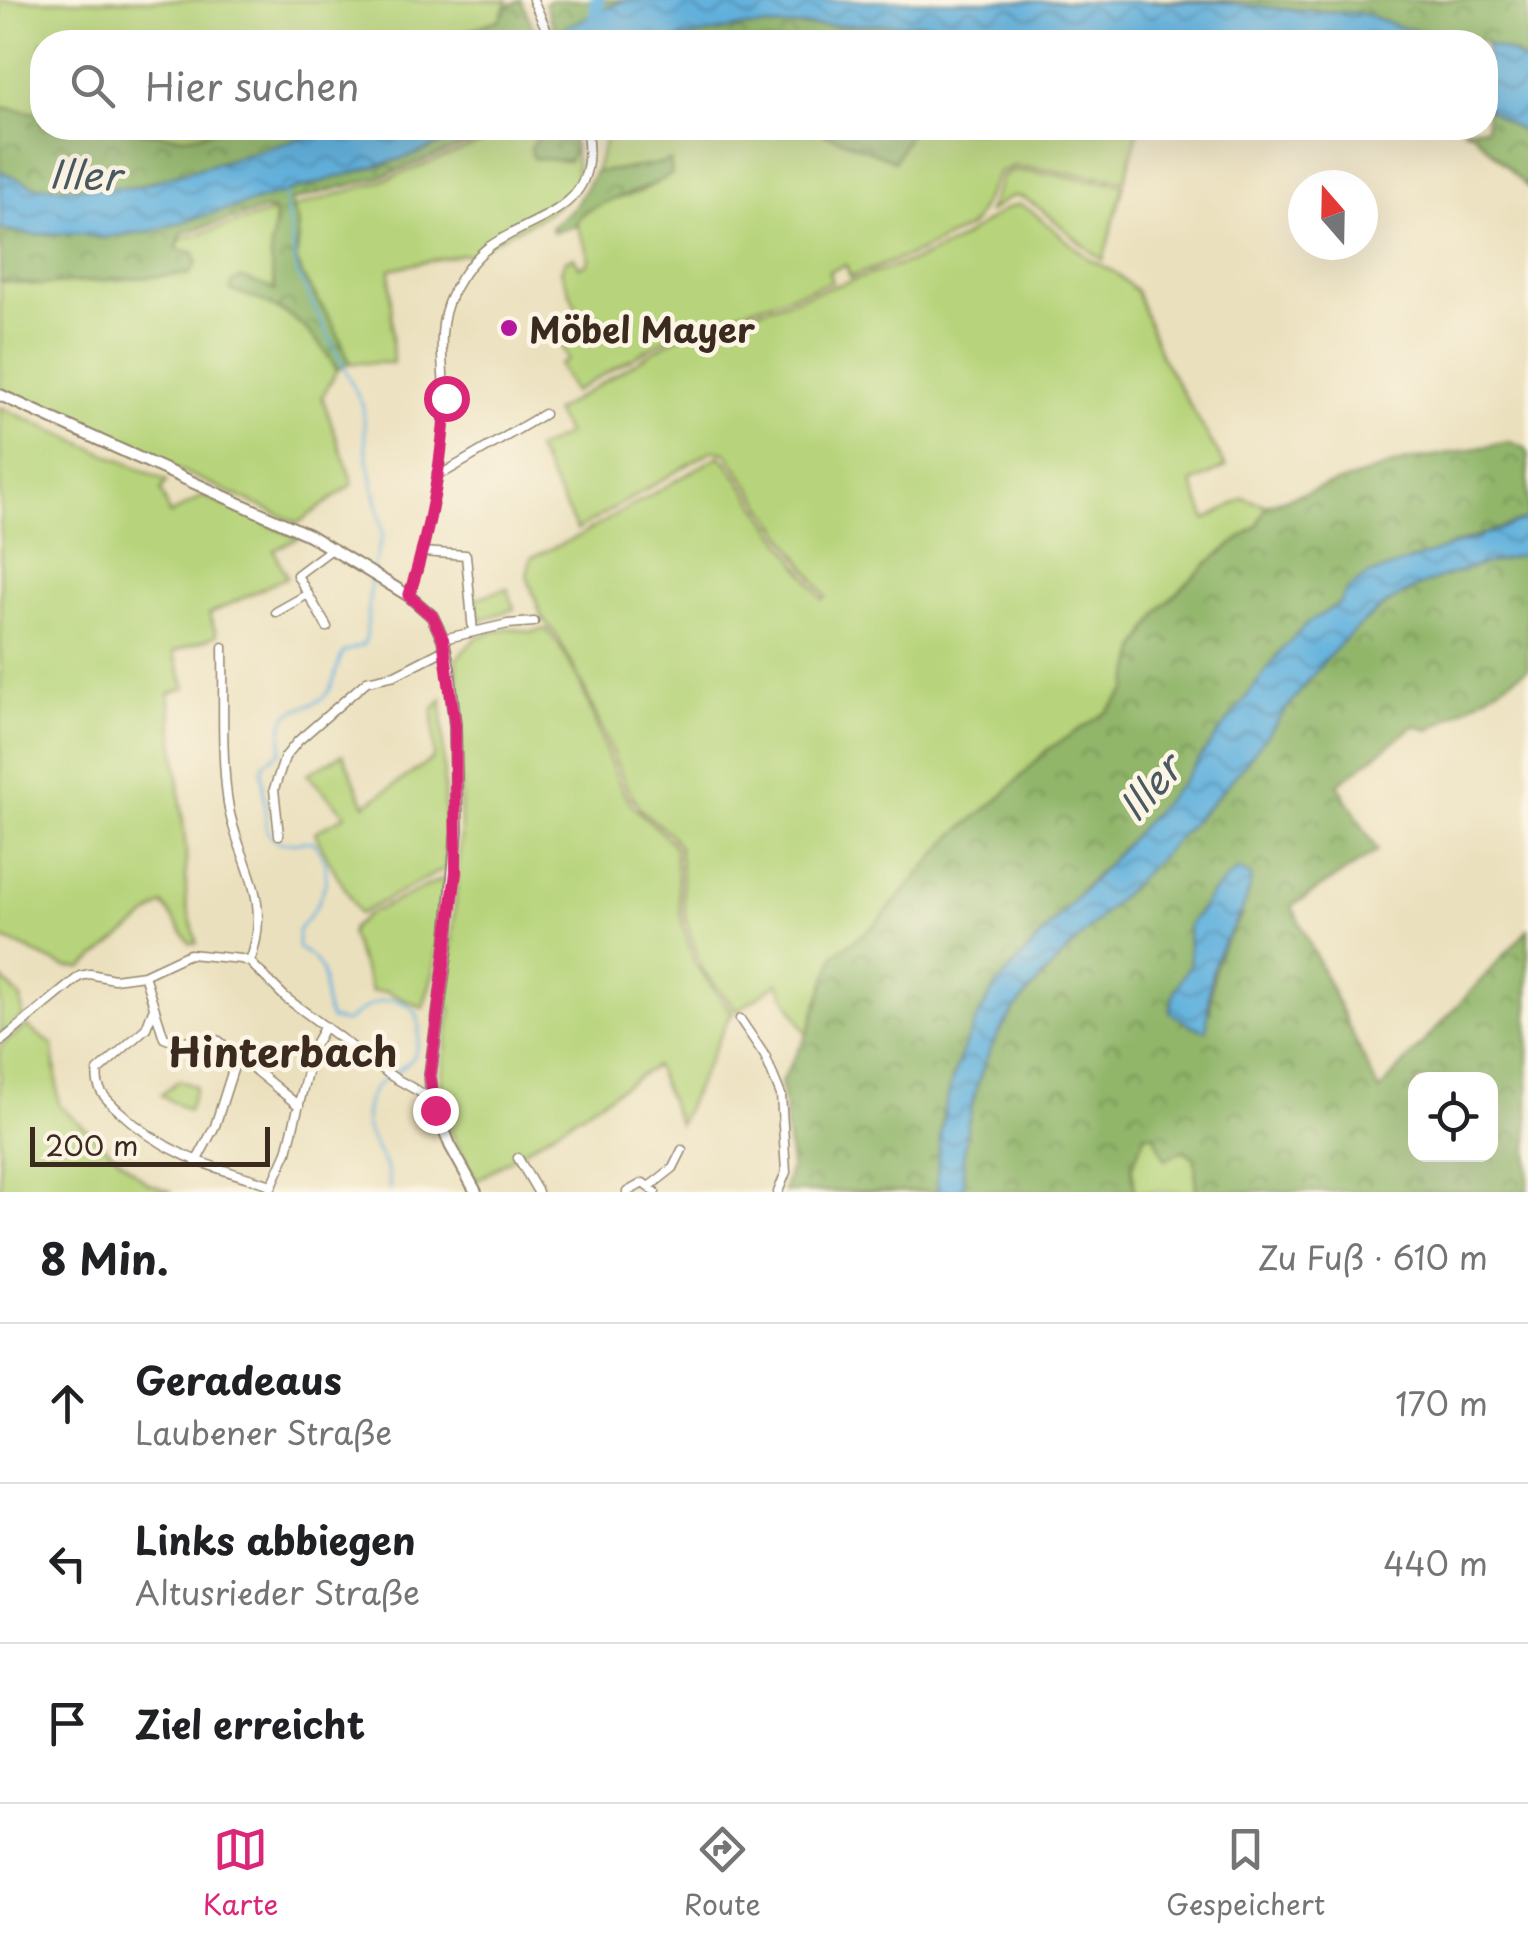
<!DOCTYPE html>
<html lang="de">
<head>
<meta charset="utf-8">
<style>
	body { margin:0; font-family:"Playpen Sans",sans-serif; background:#f6f6f6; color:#202124 }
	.controls { position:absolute; right:30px; bottom:30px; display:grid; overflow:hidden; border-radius:20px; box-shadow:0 10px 40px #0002 }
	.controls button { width:90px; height:90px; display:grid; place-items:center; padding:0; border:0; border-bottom:2px solid #e0e0e0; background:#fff; color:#202124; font:50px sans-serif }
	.compass { position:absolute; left:1288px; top:170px; width:90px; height:90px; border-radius:50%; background:#fff; box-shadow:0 10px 40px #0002; rotate:340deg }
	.scale { position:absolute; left:30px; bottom:25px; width:240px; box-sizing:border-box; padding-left:10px; border:5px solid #3b2a1e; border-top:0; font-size:28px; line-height:35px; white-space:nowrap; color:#3b2a1e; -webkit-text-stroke:8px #fcf5e5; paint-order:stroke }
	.stop { position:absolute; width:30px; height:30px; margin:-22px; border:8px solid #db2777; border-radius:50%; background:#fff }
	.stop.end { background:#db2777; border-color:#fff; box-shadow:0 2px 10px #0008 }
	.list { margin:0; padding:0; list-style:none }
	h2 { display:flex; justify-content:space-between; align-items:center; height:130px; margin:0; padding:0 40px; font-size:42px }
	h2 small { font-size:32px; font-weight:400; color:#757577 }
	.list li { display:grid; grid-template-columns:65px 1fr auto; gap:30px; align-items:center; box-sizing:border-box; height:160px; padding:0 40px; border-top:2px solid #e0e0e0 }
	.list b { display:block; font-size:38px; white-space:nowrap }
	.list p { margin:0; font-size:32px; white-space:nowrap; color:#757577 }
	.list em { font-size:32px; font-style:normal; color:#757577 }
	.icon { flex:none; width:55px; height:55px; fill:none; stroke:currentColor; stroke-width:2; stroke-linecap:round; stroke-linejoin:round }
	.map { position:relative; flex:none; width:1528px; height:1192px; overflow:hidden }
	.search { position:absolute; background:#fff; box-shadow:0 10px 40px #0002; left:30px; right:30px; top:30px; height:110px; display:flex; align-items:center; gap:25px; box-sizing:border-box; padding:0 35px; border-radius:40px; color:#757577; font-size:38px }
	.sheet { height:610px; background:#fff }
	nav { display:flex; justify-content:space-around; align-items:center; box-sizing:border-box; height:140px; border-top:2px solid #e0e0e0; background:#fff; font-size:28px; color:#757577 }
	nav a { display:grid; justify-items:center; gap:5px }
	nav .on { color:#db2777 }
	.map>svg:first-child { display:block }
	.green { fill:#b7d47b; stroke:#797f4c; stroke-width:2.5 }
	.forest { fill:url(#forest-crowns); stroke:#667044; stroke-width:2.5; fill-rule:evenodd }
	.water { fill:url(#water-waves); stroke:#506e7e; stroke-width:2.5 }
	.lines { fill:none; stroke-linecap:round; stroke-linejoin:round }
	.stream { stroke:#64b2de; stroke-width:2.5 }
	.river { stroke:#64b2de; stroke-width:15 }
	.minor-casing { stroke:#93856e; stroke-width:11 }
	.major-casing { stroke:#93856e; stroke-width:14 }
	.minor { stroke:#fff; stroke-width:8 }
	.major { stroke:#fff; stroke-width:10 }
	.route { stroke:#db2777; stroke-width:12 }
	.poi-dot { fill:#b5179e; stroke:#fcf5e5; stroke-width:4 }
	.labels { text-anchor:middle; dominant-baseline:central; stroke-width:9; stroke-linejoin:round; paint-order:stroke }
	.poi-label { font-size:35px; font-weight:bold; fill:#3b2a1e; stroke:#fcf5e5; text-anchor:start }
	.water-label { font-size:38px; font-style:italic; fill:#495a61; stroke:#fcf5e5 }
	.quarter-label { font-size:40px; font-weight:bold; fill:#3b2a1e; stroke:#fcf5e5 }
</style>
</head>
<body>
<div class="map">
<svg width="1528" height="1192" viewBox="0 0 1528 1192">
	<defs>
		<pattern id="forest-crowns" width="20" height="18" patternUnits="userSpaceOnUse" patternTransform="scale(2.5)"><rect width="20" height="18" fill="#91b66b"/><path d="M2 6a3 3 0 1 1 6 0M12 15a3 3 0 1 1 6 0" fill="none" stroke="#789457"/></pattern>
		<pattern id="water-waves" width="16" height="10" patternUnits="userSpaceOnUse" patternTransform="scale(2.5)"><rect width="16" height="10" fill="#64b2de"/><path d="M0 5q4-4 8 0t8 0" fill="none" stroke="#5491b3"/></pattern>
	</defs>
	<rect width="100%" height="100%" fill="#fcf5e5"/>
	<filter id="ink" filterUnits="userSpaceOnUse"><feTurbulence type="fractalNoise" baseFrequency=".01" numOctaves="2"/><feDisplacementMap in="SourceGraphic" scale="20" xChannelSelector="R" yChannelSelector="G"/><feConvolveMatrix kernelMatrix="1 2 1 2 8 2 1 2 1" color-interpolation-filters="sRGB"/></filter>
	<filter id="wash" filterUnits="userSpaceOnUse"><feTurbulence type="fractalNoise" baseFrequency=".0048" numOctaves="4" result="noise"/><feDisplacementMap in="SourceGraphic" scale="40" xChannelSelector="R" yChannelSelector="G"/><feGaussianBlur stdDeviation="2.25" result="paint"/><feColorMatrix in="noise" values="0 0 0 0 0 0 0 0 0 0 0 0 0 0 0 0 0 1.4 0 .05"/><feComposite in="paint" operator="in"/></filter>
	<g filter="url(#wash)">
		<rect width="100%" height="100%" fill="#ebe0bd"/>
		<!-- green -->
		<path class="green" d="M0 0H508L499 20 433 42H42V114L0 107Z
			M118 128H219C185 144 153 134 118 128Z
			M520 128H530L535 141 531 148 534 158 568 161 574 148C575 157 578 170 576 179 568 216 497 232 470 256L463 254 390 269 393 363H350L334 325 303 277 296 259 299 238 291 208 379 182Z
			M602 128H725C747 139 785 122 812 128 840 135 868 150 895 161L912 128H1139L1125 180 1014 166 998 173 974 222 968 228 916 253 850 277 846 265 829 271 832 282 678 332 573 392 559 365 568 360 562 347 576 340 572 330 583 324 561 271 565 260 574 257 579 267 588 263C592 247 575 234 578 218L593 206 640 192 672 174 670 161C647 168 620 169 595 172L605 142Z
			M1015 170 1124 184 1103 260C1082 249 1032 193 1014 196 1004 198 997 208 988 212L1002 176Z
			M1019 204 1032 211 1089 259 1116 273 1136 291 1161 356 1226 467 1192 483 1206 520 1244 498 1266 505 1259 525 1208 563 1138 647 1127 690 1107 712 1047 750 1001 797 954 835 874 926 835 954 807 1035 778 983 737 1011 701 968 685 917 679 847 669 833 641 810 627 789 584 687 557 636 542 618 527 576 531 558 579 536 719 456 727 462 822 599 826 597 726 452 713 450 577 530 536 450 567 434 554 412 679 336 918 259 956 242 1005 209Z
			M275 212 271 260 276 291 257 298C299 320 313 329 337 370L322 397 353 484 298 523 0 390V281L40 285 190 274 176 250 181 239Z
			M0 407 167 481 161 490 170 515 203 496 299 538 274 550 287 577 209 614 217 635 173 652 186 688 169 693 186 850V902L197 943H190L163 904 82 968 65 967 0 937Z
			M507 588 514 609 481 620 474 599Z
			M508 628 531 632 546 629C586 673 597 739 623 791 635 815 661 826 675 848L681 918 695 964 733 1014 729 1017 679 1124 655 1066 476 1181 448 1126 439 1096 451 1010 447 1001 461 830 457 658 477 637Z
			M442 699 446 868 359 914C345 886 326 860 315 832L346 815 307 774 343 754 365 805 434 758 433 710Z
			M442 879 446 881 433 974 423 1008 386 991 372 992 350 934 352 928 370 913Z
			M0 977 21 998 23 1018 0 1037Z
			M26 1026 53 1045 59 1105 147 1183 173 1192H0V1046Z
			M179 1080 196 1087 188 1111 161 1095Z
			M1145 1134 1155 1135 1195 1158 1196 1192H1135L1132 1167Z"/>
		<!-- forest -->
		<path class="forest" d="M521 0 539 41 433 42 499 20 506 6Z
			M551 0H624L556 34 545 2Z
			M1151 0H1528V64L1509 52 1486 45V42L1398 27 1367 14Z
			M924 24 1080 42H667L742 27Z
			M0 107 42 114V128C67 128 92 126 116 128 153 130 182 146 219 128H336L132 188 34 186 0 171Z
			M1486 108 1528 136V188L1473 133 1462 128H1486Z
			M478 128H510L377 178 290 201 298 223 296 259 303 277 334 325 350 363 337 370C310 324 282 305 230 290L233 281 243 278 275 290C273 276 270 261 271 246 272 234 277 224 275 212L265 210 182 233 176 249 194 252 197 262 190 274 40 285 0 281V229L33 235 75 233 100 238 152 231 414 155Z
			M546 128H569L574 148 569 161 533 158 531 148 535 141 548 133Z
			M810 128H912L895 161Z
			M670 161 672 174C642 194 606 196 578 218L576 226 553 232 551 227 574 208 595 172C620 169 647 168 670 161Z
			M1510 442 1525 448 1528 455V519L1459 542 1347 590 1340 603 1327 612 1138 833 1089 882 997 985 982 1009 953 1076 943 1115 937 1192H784L791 1165 781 1082 807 1035 835 954 874 926 954 835 1001 797 1047 750 1107 712 1127 690 1138 647 1161 608 1208 563 1258 525 1266 505 1406 461Z
			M1528 553V669L1430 730 1414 726 1338 784 1377 851 1292 906 1379 1091 1528 929V1192H1196L1195 1158 1184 1150 1165 1160 1155 1135 1145 1134 1132 1167 1135 1192H965C957 1147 978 1063 1004 1025 1025 993 1053 966 1079 939 1126 890 1176 843 1221 792 1276 732 1314 657 1380 609 1423 577 1477 567 1528 553ZM1212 893 1242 915C1216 951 1211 968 1210 1012L1174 992 1190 964 1188 926ZM1416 1080H1490V1154H1416Z"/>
		<!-- water -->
		<path class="water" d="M624 0 1221 2 1280 9 1367 14 1398 27 1475 42H1080L924 24 742 27 667 42H534Z
			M1486 45 1509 52 1528 64V136L1486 108Z
			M336 128H478L414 155 152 231 100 238 75 233 33 235 0 229V171L34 186 132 188Z
			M1528 519V553C1477 567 1423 577 1380 609 1314 657 1276 732 1221 792 1177 841 1130 887 1084 934 1056 963 1026 991 1004 1025 978 1063 957 1147 965 1192H937C935 1119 957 1046 997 985L1181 783 1284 647 1309 622 1340 603 1347 590 1366 576Z
			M1237 870 1251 876C1250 913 1222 934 1213 968 1207 988 1210 1011 1206 1031L1188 1024 1170 1012 1174 992 1190 964 1188 926 1212 893Z"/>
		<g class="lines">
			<!-- stream -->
			<path class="stream" d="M284 192 297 272 363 406 366 449 383 534 373 569
				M371 576 366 639 363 645 344 652C336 664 336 677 330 689 319 709 292 705 285 719 280 728 283 740 281 751L264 763 262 770 267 831C277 851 296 839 314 842L326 864 325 885 317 905 298 931V948C338 971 315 983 330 1019L346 1022C358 1013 371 1002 387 1000 396 999 401 1001 409 1006 417 1011 418 1016 419 1026 421 1083 378 1062 367 1105 357 1142 395 1158 389 1192"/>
			<!-- river -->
			<path class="river" d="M597 31V0"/>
		</g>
	</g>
	<g filter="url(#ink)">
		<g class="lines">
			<defs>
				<path id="minor" d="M533 0 552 42
					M437 473 447 471 544 414
					M423 552 466 555 473 632
					M409 596C427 541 439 481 444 423 448 381 432 333 452 294 461 276 474 258 490 246 540 212 602 211 586 128
					M276 612 308 594
					M327 627 297 575 333 548
					M443 639 508 624 534 622
					M223 647C224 696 221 747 227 796 234 859 275 891 250 962
					M279 835 274 789 285 757 298 741 367 681 395 675 446 649
					M144 975 164 1038C182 1046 201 1035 219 1041L299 1106
					M153 1010 146 1028 98 1071C95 1089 105 1098 118 1110 167 1156 209 1166 272 1185
					M740 1019 765 1056 781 1095 786 1172 778 1192
					M0 1042 80 976 90 974 114 979 144 975 189 954 241 959 250 962 286 998 393 1077 432 1099
					M518 1158 538 1192
					M196 1162 215 1126 237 1057
					M650 1186 673 1168 682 1150
					M269 1192 287 1152 313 1048 325 1026
					M627 1192 643 1183 655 1192"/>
				<path id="major" d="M0 395 309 535 409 596 432 616 443 639 449 668 455 725 457 830 447 949 430 1075 432 1099 450 1145 476 1192"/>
			</defs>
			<!-- minor casing -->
			<use href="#minor" class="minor-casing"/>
			<!-- major casing -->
			<use href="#major" class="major-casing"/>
			<!-- minor -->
			<use href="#minor" class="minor"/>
			<!-- major -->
			<use href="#major" class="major"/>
		</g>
	</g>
	<g class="lines" filter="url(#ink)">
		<!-- route -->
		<path class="route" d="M435 1110 430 1075 456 872 455 725 443 639 432 616 409 596C429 533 442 465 446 398"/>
	</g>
	<!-- markers -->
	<circle class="poi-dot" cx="509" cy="328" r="10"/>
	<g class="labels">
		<!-- poi labels -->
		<g class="poi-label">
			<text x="529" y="328">Möbel Mayer</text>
		</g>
		<!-- water labels -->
		<g class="water-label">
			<text transform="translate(85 174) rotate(2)">Iller</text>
			<text transform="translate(1149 787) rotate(-49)">Iller</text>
		</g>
		<!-- quarter labels -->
		<g class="quarter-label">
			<text x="283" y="1050">Hinterbach</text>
		</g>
	</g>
</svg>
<div class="controls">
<button><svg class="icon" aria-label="locate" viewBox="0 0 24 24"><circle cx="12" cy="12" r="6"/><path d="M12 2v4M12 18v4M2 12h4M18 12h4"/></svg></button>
</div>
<svg class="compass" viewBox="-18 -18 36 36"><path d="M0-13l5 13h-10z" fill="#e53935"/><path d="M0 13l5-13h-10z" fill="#757577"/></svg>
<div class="scale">200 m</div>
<div class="stop" style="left:446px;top:398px"></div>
<div class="stop end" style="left:435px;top:1110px"></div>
<div class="search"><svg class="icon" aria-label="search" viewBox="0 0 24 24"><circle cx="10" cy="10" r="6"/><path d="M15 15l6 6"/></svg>Hier suchen</div>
</div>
<section class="sheet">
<h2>8 Min.<small>Zu Fuß · 610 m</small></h2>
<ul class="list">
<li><svg class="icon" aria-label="ahead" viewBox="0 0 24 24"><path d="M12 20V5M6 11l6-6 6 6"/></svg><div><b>Geradeaus</b><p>Laubener Straße</p></div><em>170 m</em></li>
<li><svg class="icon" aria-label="left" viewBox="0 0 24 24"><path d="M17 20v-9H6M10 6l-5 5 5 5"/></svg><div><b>Links abbiegen</b><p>Altusrieder Straße</p></div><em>440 m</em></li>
<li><svg class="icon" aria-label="arrive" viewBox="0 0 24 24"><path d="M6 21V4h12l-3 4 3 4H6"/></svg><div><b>Ziel erreicht</b></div></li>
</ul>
</section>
<nav>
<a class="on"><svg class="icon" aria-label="map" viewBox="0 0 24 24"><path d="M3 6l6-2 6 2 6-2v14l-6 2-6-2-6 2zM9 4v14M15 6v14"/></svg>Karte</a>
<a><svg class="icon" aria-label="directions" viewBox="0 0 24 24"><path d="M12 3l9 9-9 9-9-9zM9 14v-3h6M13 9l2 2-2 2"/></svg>Route</a>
<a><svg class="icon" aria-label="saved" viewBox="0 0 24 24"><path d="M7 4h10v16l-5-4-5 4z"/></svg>Gespeichert</a>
</nav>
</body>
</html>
